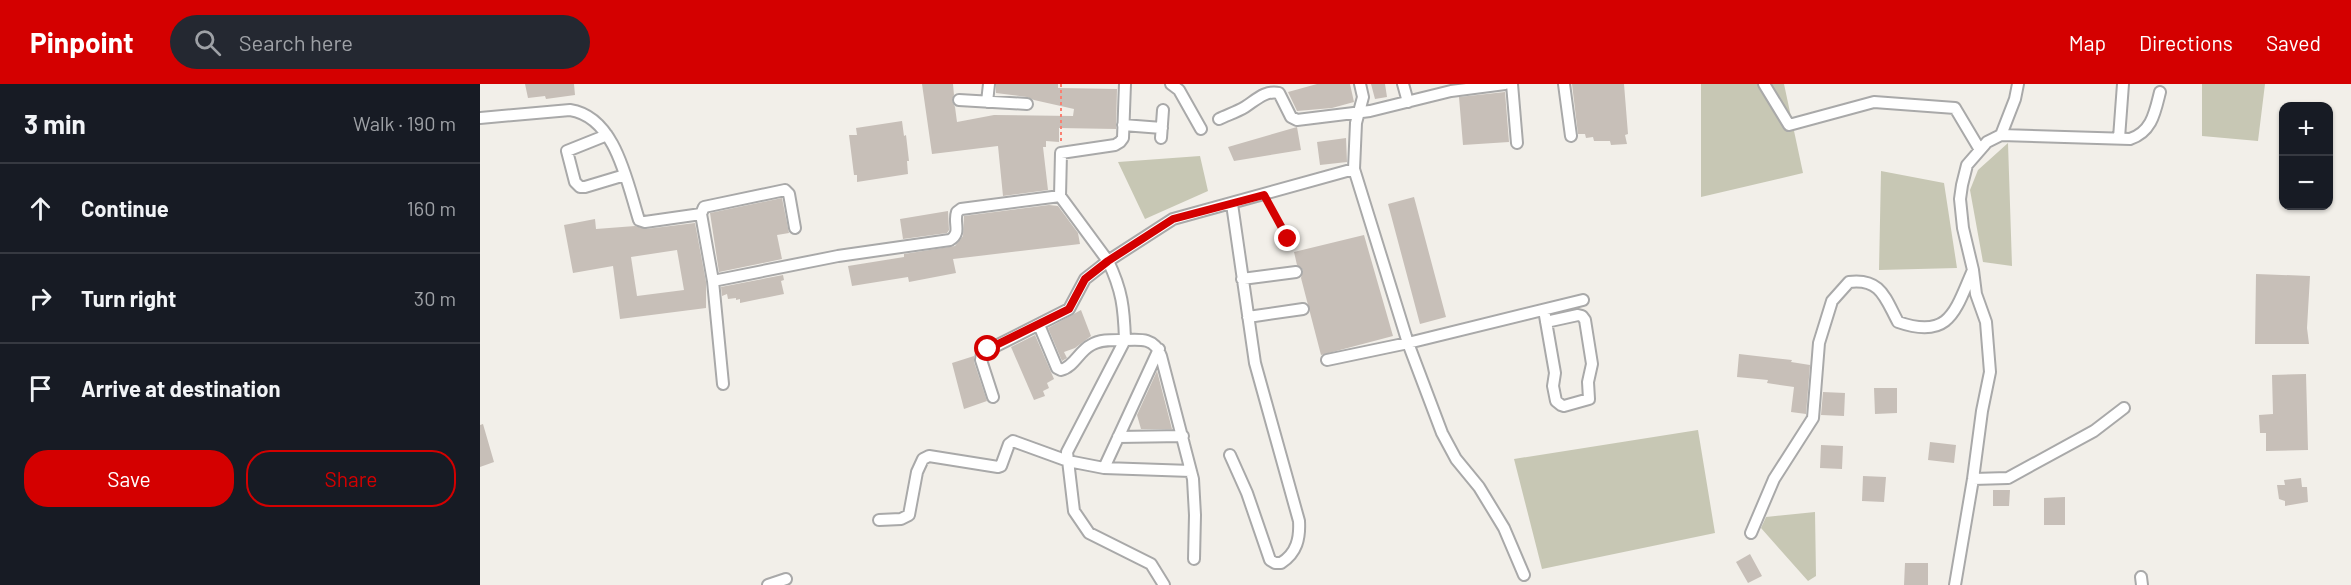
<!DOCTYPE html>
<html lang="en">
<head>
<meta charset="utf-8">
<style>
	body { margin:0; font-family:Barlow,sans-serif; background:#242831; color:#f1f3f6 }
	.controls { position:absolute; right:18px; top:18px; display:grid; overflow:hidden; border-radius:12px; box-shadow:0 2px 4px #0004 }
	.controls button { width:54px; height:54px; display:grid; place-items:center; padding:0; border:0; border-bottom:2px solid #363941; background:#171b24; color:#f1f3f6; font:30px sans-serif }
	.stop { position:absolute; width:18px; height:18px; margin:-14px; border:4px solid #d40000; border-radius:50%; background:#fff }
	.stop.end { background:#d40000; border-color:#fff; box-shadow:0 2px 6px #0008 }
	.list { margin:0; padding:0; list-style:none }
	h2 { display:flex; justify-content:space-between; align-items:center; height:78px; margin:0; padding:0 24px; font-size:26px }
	h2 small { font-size:20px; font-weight:400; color:#9ea1a6 }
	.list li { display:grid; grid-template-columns:39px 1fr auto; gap:18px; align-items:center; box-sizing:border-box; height:90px; padding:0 24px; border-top:2px solid #363941 }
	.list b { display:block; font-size:22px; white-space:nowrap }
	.list em { font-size:20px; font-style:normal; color:#9ea1a6 }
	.actions { display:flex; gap:12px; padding:18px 24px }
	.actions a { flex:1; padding:14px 0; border:2px solid #d40000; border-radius:24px; text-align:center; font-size:21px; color:#d40000 }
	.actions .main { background:#d40000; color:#fff }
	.icon { flex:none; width:33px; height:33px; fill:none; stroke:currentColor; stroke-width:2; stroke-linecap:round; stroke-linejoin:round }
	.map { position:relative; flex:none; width:1871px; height:501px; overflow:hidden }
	header { display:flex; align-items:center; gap:36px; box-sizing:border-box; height:84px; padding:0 30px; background:#d40000; color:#fff }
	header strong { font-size:28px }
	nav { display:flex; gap:33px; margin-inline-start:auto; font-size:21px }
	.search { width:420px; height:54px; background:#242831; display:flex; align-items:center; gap:15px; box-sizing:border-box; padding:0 21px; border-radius:33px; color:#9ea1a6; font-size:22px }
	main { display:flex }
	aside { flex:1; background:#171b24 }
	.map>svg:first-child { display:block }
	.construction { fill:#c7c7b4 }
	.building { fill:#c7bfb8; fill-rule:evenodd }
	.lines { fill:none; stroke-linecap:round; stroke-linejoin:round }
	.street-casing { stroke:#a9a9a9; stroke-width:14 }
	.path { stroke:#fa8072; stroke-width:2; stroke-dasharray:3 3; stroke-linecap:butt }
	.street { stroke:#fff; stroke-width:10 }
	.route { stroke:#d40000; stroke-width:8 }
</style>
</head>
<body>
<header>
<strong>Pinpoint</strong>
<div class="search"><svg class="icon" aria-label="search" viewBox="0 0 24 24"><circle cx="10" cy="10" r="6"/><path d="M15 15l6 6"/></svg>Search here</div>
<nav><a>Map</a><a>Directions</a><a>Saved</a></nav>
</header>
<main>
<aside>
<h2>3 min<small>Walk · 190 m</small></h2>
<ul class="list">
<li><svg class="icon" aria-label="ahead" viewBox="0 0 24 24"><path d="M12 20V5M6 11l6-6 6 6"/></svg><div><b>Continue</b></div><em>160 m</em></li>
<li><svg class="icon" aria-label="right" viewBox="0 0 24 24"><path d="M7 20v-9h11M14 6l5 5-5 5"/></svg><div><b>Turn right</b></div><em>30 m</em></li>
<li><svg class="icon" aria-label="arrive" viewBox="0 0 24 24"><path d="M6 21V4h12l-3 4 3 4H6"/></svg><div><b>Arrive at destination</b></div></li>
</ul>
<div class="actions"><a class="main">Save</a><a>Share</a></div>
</aside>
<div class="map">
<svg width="1871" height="501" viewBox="0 0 1871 501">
	<rect width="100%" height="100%" fill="#f2efe9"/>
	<!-- construction -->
	<path class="construction" d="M1221 0H1304L1323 89 1221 113Z
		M1722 0H1785L1778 57 1722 52Z
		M1528 59 1532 182 1503 178 1490 106 1498 86Z
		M720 72 728 107 665 135 638 78Z
		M1401 87 1464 99 1477 184 1399 186Z
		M1218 346 1235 449 1062 485 1034 375Z
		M1335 428 1336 492 1328 497 1281 444 1286 433Z"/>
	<!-- building -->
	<path class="building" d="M45 0H94L95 11 66 15 65 12 48 14Z
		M442 0H473L474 11 472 16 475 23 477 38 514 31 593 32 594 25 554 16 547 13 516 9V0H578V4L637 5 636 45 579 44V58L566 57V63H563L568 106 523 112 518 62 452 70Z
		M837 0H870L874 18 852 24 817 27 808 8Z
		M891 0H905L907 13 895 15Z
		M1092 0H1144L1148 50 1145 51 1147 60 1131 61 1130 57H1114L1113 53 1106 54 1105 50H1098Z
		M1025 8 1029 58 983 61 979 13Z
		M422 37 424 52 426 51 429 77H427L428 90 377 98V91H374L369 51H377L376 44Z
		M817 43 821 66 754 77 748 63Z
		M866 54 867 78 840 81 837 58Z
		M934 113 966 233 940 240 908 120Z
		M302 114 309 149 297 151 302 175 239 188 230 129Z
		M569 121 578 122 598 149 600 160 473 175 476 189 429 198 428 193 372 202 368 182 424 173V170L475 162 483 152 484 132Z
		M468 127 469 146 467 149 423 155 420 135Z
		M115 135 116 145 155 142 166 145 215 139 226 198V224L140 235 133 182 93 189 84 141ZM197 166 204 206 157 212 151 173Z
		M884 151 913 252 841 271 821 194 823 186 817 181 814 168Z
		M1776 190 1830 192 1827 244 1829 260H1775Z
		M303 191 304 196 301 197 304 210 260 219V215L256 216V214L248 215 247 210 242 212 241 203Z
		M601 226 611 252 595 264 584 268 587 274 582 277 568 244Z
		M555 251 574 295 567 299 569 304 563 307 565 312 554 316 531 263Z
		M1259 270 1312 276 1311 278 1330 281 1326 330 1311 328 1314 303 1287 299 1288 296 1257 293Z
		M494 272V278L507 317 484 325 472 279Z
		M677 287 692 345H661L657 331Z
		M1826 290 1828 366 1786 367V349H1780L1779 331 1793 330 1792 291Z
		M1394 304H1417V329L1395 330Z
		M1343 308 1365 309 1364 332 1341 331Z
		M3 340 14 378 0 383V341Z
		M1450 358 1476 361 1474 379 1448 376Z
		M1341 361 1363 362 1362 385 1340 384Z
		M1383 392 1406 393 1404 418 1382 417Z
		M1821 394 1822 403H1827L1828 418 1805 422V417L1799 415 1797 401H1805L1804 396Z
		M1513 406H1530L1529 422H1513Z
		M1585 413V441H1564V414Z
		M1270 470 1282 492 1268 499 1256 478Z
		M1425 479H1448V501H1424Z"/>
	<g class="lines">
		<defs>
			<path id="street" d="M691 0 699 6 721 45
				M880 0 883 13 876 39 874 85 928 259 962 349 976 375 999 403 1024 444 1044 491
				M923 0 928 18
				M1032 0 1037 59
				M1084 0 1091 52
				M1284 0 1309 41 1394 18 1475 24 1500 66
				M479 16 547 20
				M507 18 509 0
				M0 34 90 26C136 33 147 99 159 136L165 138 221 130
				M739 35C747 31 757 28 765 23 776 16 785 6 799 9L811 33 817 36 890 27 971 7 1025 0
				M643 41 682 44
				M127 51 87 67 95 98 100 103H105L145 91
				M1521 51 1650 55C1672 48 1675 28 1680 8
				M681 54 683 26
				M1639 54 1643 0
				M762 195 816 188
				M233 197 221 130 224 123 305 106 309 110 315 144
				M1064 226 1075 289 1073 302 1076 317 1081 321 1084 322 1109 315 1108 298 1112 280 1105 236 1102 232 1098 231 1066 238
				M768 233 823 225
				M559 241 577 284 581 286C594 283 599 267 611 261 620 255 634 256 645 256L587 368 594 427 609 449 671 480 684 501
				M847 276 928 259 1103 216
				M243 300 233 197 358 172 470 156C482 149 473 139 477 128L481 125 580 112
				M513 313 501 276 502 269 589 225 605 195 628 177 580 112 581 69 635 61 640 58 643 54 645 0
				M638 353 703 352
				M750 371 767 409 790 476 795 479H801C817 469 820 454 819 437L775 279 752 120
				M624 384 679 265
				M1493 395 1528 394 1614 347 1644 324
				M399 436 421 435 429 431 437 388 443 375 449 372 518 383 521 382 529 360 533 357 588 377 624 384 711 387
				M1271 449 1294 395 1333 334 1339 259 1352 217 1369 198C1401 194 1405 214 1418 238 1470 256 1475 227 1493 186
				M714 475 715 431 713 395 681 272C675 254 661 255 645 256 644 224 642 206 628 177L693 135 874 85
				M1661 493 1662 501
				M288 501 306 495
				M1475 501 1493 395 1502 327 1510 288 1506 238 1496 210 1493 186 1483 144 1480 115 1482 101 1487 81 1507 58 1521 51 1535 15 1538 0"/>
		</defs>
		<!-- street casing -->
		<use href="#street" class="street-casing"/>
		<!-- path -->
		<path class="path" d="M581 57V0
			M788 122 813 163"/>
		<!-- street -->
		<use href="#street" class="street"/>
	</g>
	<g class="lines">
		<!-- route -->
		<path class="route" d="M508 265 589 225 605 195 628 177 693 135 784 111 808 155"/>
	</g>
</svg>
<div class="controls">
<button>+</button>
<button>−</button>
</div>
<div class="stop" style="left:508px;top:265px"></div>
<div class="stop end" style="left:808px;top:155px"></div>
</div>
</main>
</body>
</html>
